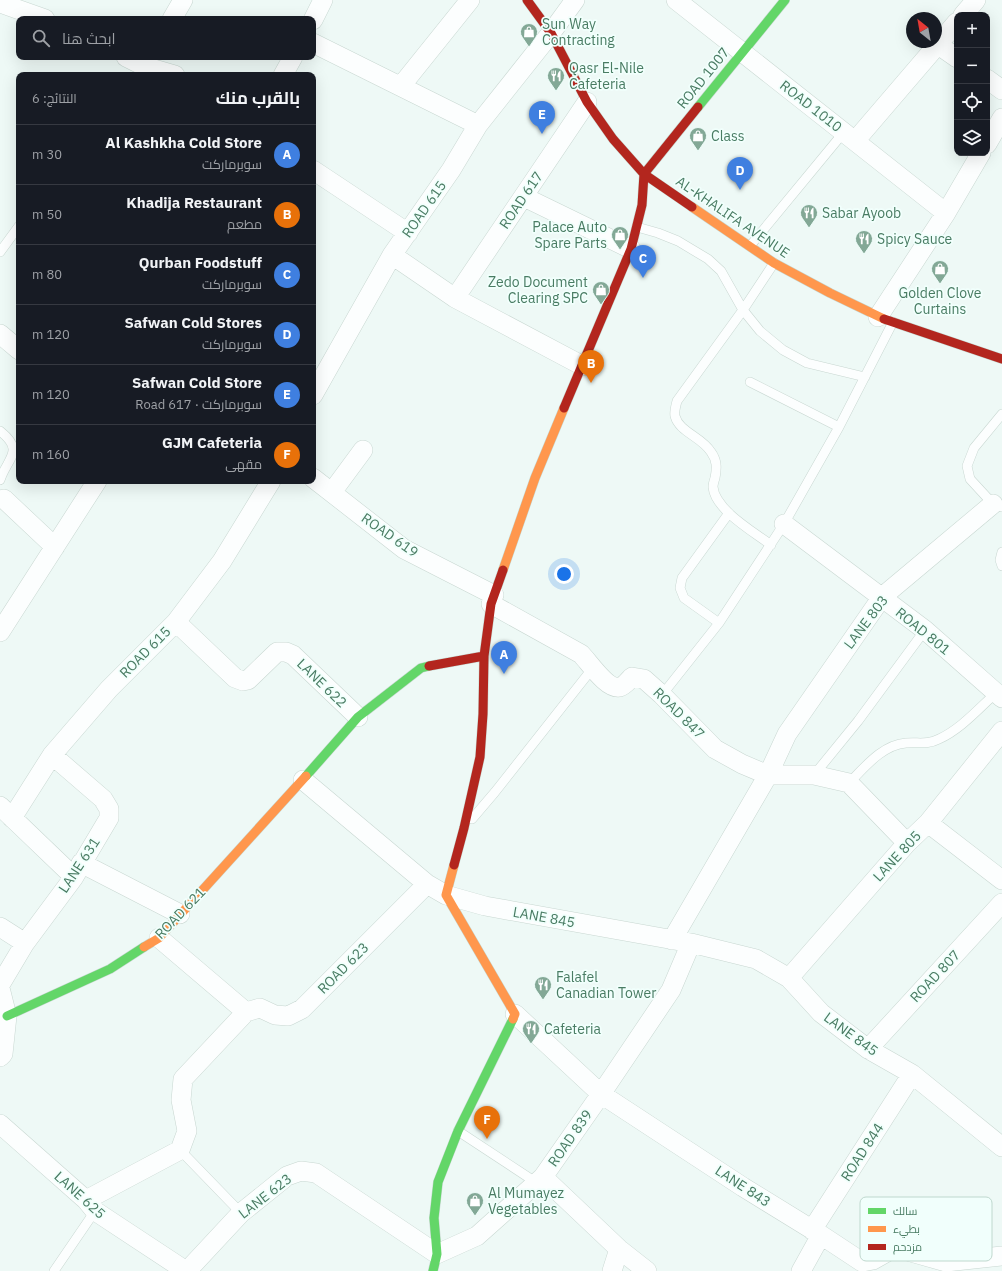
<!DOCTYPE html>
<html lang="ar">
<head>
<meta charset="utf-8">
<style>
	body { margin:0; font-family:"IBM Plex Sans",Cairo,sans-serif; background:#242831; color:#f1f3f6; direction:rtl }
	.controls { position:absolute; right:12px; top:12px; display:grid; overflow:hidden; border-radius:8px; box-shadow:0 4px 16px #0002 }
	.controls button { width:36px; height:36px; display:grid; place-items:center; padding:0; border:0; border-bottom:1px solid #363941; background:#171b24; color:#f1f3f6; font:20px sans-serif }
	.compass { position:absolute; left:906px; top:12px; width:36px; height:36px; border-radius:50%; background:#171b24; box-shadow:0 4px 16px #0002; rotate:329deg }
	.you { position:absolute; left:564px; top:574px; width:14px; height:14px; margin:-10px; border:3px solid #fff; border-radius:50%; background:#1a73e8; box-shadow:0 0 0 6px #1a73e833 }
	.badge { display:grid; place-items:center; width:26px; height:26px; border-radius:50%; background:#83a896; color:#fff; font-size:13px; font-weight:700 }
	.pin { position:absolute; translate:-50% -33px; filter:drop-shadow(0 1px 2px #0008) }
	.pin::after { content:''; position:absolute; top:21px; width:14px; height:12px; background:inherit; clip-path:polygon(0 0,100% 0,50% 100%) }
	.list { margin:0; padding:0; list-style:none }
	h2 { display:flex; justify-content:space-between; align-items:center; height:52px; margin:0; padding:0 16px; font-size:17px }
	h2 small { font-size:13px; font-weight:400; color:#9ea1a6 }
	.list li { display:grid; grid-template-columns:26px 1fr auto; gap:12px; align-items:center; box-sizing:border-box; height:60px; padding:0 16px; border-top:1px solid #363941 }
	.list b { display:block; font-size:15px; white-space:nowrap }
	.list p { margin:0; font-size:13px; white-space:nowrap; color:#9ea1a6 }
	.list em { font-size:13px; font-style:normal; color:#9ea1a6 }
	.icon { flex:none; width:22px; height:22px; fill:none; stroke:currentColor; stroke-width:2; stroke-linecap:round; stroke-linejoin:round }
	.map { position:relative; flex:none; width:1002px; height:1271px; overflow:hidden; direction:ltr }
	.search { position:absolute; background:#171b24; box-shadow:0 4px 16px #0002; left:16px; top:16px; width:300px; height:44px; display:flex; align-items:center; gap:10px; box-sizing:border-box; padding:0 14px; border-radius:8px; color:#9ea1a6; font-size:15px }
	.panel { position:absolute; background:#171b24; box-shadow:0 4px 16px #0002; left:16px; top:72px; width:300px; height:412px; border-radius:8px; direction:rtl }
	.map>svg:first-child { display:block }
	.lines { fill:none; stroke-linecap:round; stroke-linejoin:round }
	.lane-casing { stroke:#c8d7d1; stroke-width:10 }
	.street-casing { stroke:#c8d7d1; stroke-width:20 }
	.fast-casing { stroke:#c6d7d0; stroke-width:10 }
	.slow-casing { stroke:#c6d7d0; stroke-width:10 }
	.jam-casing { stroke:#c6d7d0; stroke-width:10 }
	.lane { stroke:#fcfefe; stroke-width:9 }
	.street { stroke:#fcfefe; stroke-width:19 }
	.fast { stroke:#63d668; stroke-width:9 }
	.slow { stroke:#ff974d; stroke-width:9 }
	.jam { stroke:#b3261e; stroke-width:9 }
	.labels { text-anchor:middle; dominant-baseline:central; stroke-width:3.5; stroke-linejoin:round; paint-order:stroke }
	.poi-label { font-size:14px; fill:#497c63; stroke:#f1fffc; text-anchor:start }
	.street-label { font-size:14px; fill:#497c63; stroke:#f1fffc }
	.key { fill:#f1fffc; stroke:#bfd8ce; stroke-width:1 }
	.key-label { font-size:11px; fill:#497c63 }
</style>
</head>
<body>
<div class="map">
<svg width="1002" height="1271" viewBox="0 0 1002 1271">
	<rect width="100%" height="100%" fill="#eef9f6"/>
	<g class="lines">
		<defs>
			<path id="lane" d="M637 227 658 233 678 241 708 259 721 271 743 310 760 331 783 350 807 363 865 377
				M750 246 844 132
				M0 252 19 226
				M750 382 839 427
				M1002 414 974 448 967 466 970 479 993 504 1002 507
				M0 431C25 451 8 457 0 480
				M771 545C754 532 715 510 713 487 713 484 714 481 715 478 717 468 717 460 711 452 702 437 679 432 675 416 674 412 676 405 677 401L743 310 774 263
				M1002 552 1000 560 1002 566
				M719 623 684 598 680 588 682 578 729 513
				M662 695 719 623 784 524 839 427 893 322
				M814 775 858 721 925 630
				M849 783C865 767 882 745 906 743 919 742 927 745 939 739 961 729 978 709 996 693
				M472 819 495 792 592 669
				M458 1131 537 1183
				M180 1150 241 1213
				M54 1271 95 1211"/>
			<path id="street" d="M676 0 946 213
				M0 3 45 19
				M963 15 976 0
				M172 19 183 0
				M313 20 323 0
				M313 43 478 125
				M937 44 957 58
				M126 57 144 66 175 75
				M283 75 293 57
				M987 79 1002 90
				M401 86 470 0
				M855 141 957 22
				M987 144 1002 118
				M313 170 408 233
				M524 197 631 249
				M392 255 455 298 583 366
				M455 298 587 102
				M878 317 946 213 981 153
				M0 334 19 350
				M313 395 392 255 451 170 478 125 551 33 575 0
				M313 478 404 549 494 595
				M332 492 363 450
				M4 499 55 547
				M784 524 925 630 1002 698
				M491 604 581 654C589 662 607 690 620 687 624 686 629 680 632 677L644 679 662 695 715 749 742 764 768 775H814L849 783 907 843
				M176 622 235 678 243 681 248 680 277 652H286L293 655 358 717
				M0 632 97 481
				M0 806 74 877
				M12 818 52 755 109 689 176 622 222 561 271 481
				M928 823 1002 880
				M81 863 180 914
				M0 927 25 943
				M159 938 246 1012
				M672 940 768 775 787 734 882 597 993 504
				M691 943 756 959 789 978 821 1013 868 1049 912 1074 1002 1147
				M789 978 907 843 928 823 1002 731
				M0 985 25 943 74 877 109 818V809L103 799 52 755
				M0 988 7 1016 3 1054 0 1057
				M515 1014 601 1094 743 1187 821 1235 862 1262 873 1260 889 1251 900 1249 946 1262 1002 1256
				M868 1049 1002 903
				M0 1124 86 1200 95 1211 186 1271
				M543 1177 619 1249 647 1271
				M86 1200 180 1150 187 1131 181 1100 183 1079 246 1012 260 1008 275 1015 288 1016 302 1009 427 884
				M812 1230 912 1074
				M187 1271 241 1213 287 1176 301 1171 316 1173 437 1254 477 1236 543 1177 601 1094 671 990 691 943 485 906 446 895 427 884 303 780
				M612 1271 619 1249
				M801 1271 821 1235"/>
			<path id="fast" d="M698 107 785 0
				M306 776 358 717 421 668 429 666
				M7 1016 110 969 144 947
				M433 1271 437 1254 434 1218 438 1182 458 1131 513 1019"/>
			<path id="slow" d="M692 207 774 263 830 293 884 319
				M503 570 535 478 564 408
				M454 865 446 895 515 1014 513 1019
				M144 947 159 938 306 776"/>
			<path id="jam" d="M527 0 551 33 587 102 613 139 644 174 692 207
				M884 319 1002 359
				M564 408 631 249 642 205 644 174 698 107
				M429 666 484 656
				M454 865 464 828 480 757 483 714 484 656 491 604 503 570"/>
		</defs>
		<!-- lane casing -->
		<use href="#lane" class="lane-casing"/>
		<!-- street casing -->
		<use href="#street" class="street-casing"/>
		<!-- fast casing -->
		<use href="#fast" class="fast-casing"/>
		<!-- slow casing -->
		<use href="#slow" class="slow-casing"/>
		<!-- jam casing -->
		<use href="#jam" class="jam-casing"/>
		<!-- lane -->
		<use href="#lane" class="lane"/>
		<!-- street -->
		<use href="#street" class="street"/>
		<!-- fast -->
		<use href="#fast" class="fast"/>
		<!-- slow -->
		<use href="#slow" class="slow"/>
		<!-- jam -->
		<use href="#jam" class="jam"/>
	</g>
	<!-- icons -->
	<defs>
		<symbol id="shop-pin" viewBox="-11 -11 22 30"><path d="M0 17L-7.5 6A9.5 9.5 0 1 1 7.5 6Z" fill="#83a896" stroke="#f1fffc"/><path d="M-5-2.5h2.3a2.7 3.5 0 0 1 5.4 0H5L5.5 6h-11ZM-1.5-2.5h3a1.5 2.3 0 0 0-3 0Z" fill="#fff"/></symbol>
		<symbol id="restaurant-pin" viewBox="-11 -11 22 30"><path d="M0 17L-7.5 6A9.5 9.5 0 1 1 7.5 6Z" fill="#83a896" stroke="#f1fffc"/><path d="M-5-6h1v4h1v-4h1v4h1v-4h1v5L-1.5 .5V6h-2V.5L-5-1ZM5-6V6H3V1.5H1.5Q1.5-4 5-6Z" fill="#fff"/></symbol>
	</defs>
	<g fill-rule="evenodd">
		<use href="#shop-pin" x="519" y="22" width="20" height="27"/>
		<use href="#restaurant-pin" x="546" y="66" width="20" height="27"/>
		<use href="#shop-pin" x="688" y="126" width="20" height="27"/>
		<use href="#restaurant-pin" x="799" y="203" width="20" height="27"/>
		<use href="#shop-pin" x="610" y="225" width="20" height="27"/>
		<use href="#restaurant-pin" x="854" y="229" width="20" height="27"/>
		<use href="#shop-pin" x="930" y="259" width="20" height="27"/>
		<use href="#shop-pin" x="591" y="280" width="20" height="27"/>
		<use href="#restaurant-pin" x="533" y="975" width="20" height="27"/>
		<use href="#restaurant-pin" x="521" y="1019" width="20" height="27"/>
		<use href="#shop-pin" x="465" y="1191" width="20" height="27"/>
	</g>
	<g class="labels">
		<!-- poi labels -->
		<g class="poi-label">
			<text x="542" y="24">Sun Way<tspan x="542" dy="16">Contracting</tspan></text>
			<text x="569" y="68">Qasr El-Nile<tspan x="569" dy="16">Cafeteria</tspan></text>
			<text x="711" y="136">Class</text>
			<text x="822" y="213">Sabar Ayoob</text>
			<text x="607" y="227" text-anchor="end">Palace Auto<tspan x="607" dy="16">Spare Parts</tspan></text>
			<text x="877" y="239">Spicy Sauce</text>
			<text x="588" y="282" text-anchor="end">Zedo Document<tspan x="588" dy="16">Clearing SPC</tspan></text>
			<text x="940" y="293" text-anchor="middle">Golden Clove<tspan x="940" dy="16">Curtains</tspan></text>
			<text x="556" y="977">Falafel<tspan x="556" dy="16">Canadian Tower</tspan></text>
			<text x="544" y="1029">Cafeteria</text>
			<text x="488" y="1193">Al Mumayez<tspan x="488" dy="16">Vegetables</tspan></text>
		</g>
		<!-- street labels -->
		<g class="street-label">
			<text transform="translate(703 78) rotate(-51)">ROAD 1007</text>
			<text transform="translate(811 106) rotate(38)">ROAD 1010</text>
			<text transform="translate(521 200) rotate(-56)">ROAD 617</text>
			<text transform="translate(424 209) rotate(-55)">ROAD 615</text>
			<text transform="translate(733 217) rotate(34)">AL-KHALIFA AVENUE</text>
			<text transform="translate(390 535) rotate(35)">ROAD 619</text>
			<text transform="translate(866 622) rotate(-53)">LANE 803</text>
			<text transform="translate(923 631) rotate(39)">ROAD 801</text>
			<text transform="translate(145 652) rotate(-45)">ROAD 615</text>
			<text transform="translate(322 683) rotate(44)">LANE 622</text>
			<text transform="translate(679 713) rotate(45)">ROAD 847</text>
			<text transform="translate(897 856) rotate(-47)">LANE 805</text>
			<text transform="translate(79 865) rotate(-57)">LANE 631</text>
			<text transform="translate(180 913) rotate(-46)">ROAD 621</text>
			<text transform="translate(544 917) rotate(10)">LANE 845</text>
			<text transform="translate(343 968) rotate(-45)">ROAD 623</text>
			<text transform="translate(935 976) rotate(-47)">ROAD 807</text>
			<text transform="translate(851 1034) rotate(36)">LANE 845</text>
			<text transform="translate(570 1138) rotate(-55)">ROAD 839</text>
			<text transform="translate(862 1152) rotate(-57)">ROAD 844</text>
			<text transform="translate(743 1186) rotate(33)">LANE 843</text>
			<text transform="translate(80 1195) rotate(42)">LANE 625</text>
			<text transform="translate(265 1196) rotate(-38)">LANE 623</text>
		</g>
	</g>
	<!-- legend -->
	<rect x="860" y="1197" width="132" height="64" rx="6" class="key"/>
	<rect x="868" y="1208" width="18" height="6" fill="#63d668"/>
	<rect x="868" y="1226" width="18" height="6" fill="#ff974d"/>
	<rect x="868" y="1244" width="18" height="6" fill="#b3261e"/>
	<g class="key-label">
		<text x="893" y="1215">سالك</text>
		<text x="893" y="1233">بطيء</text>
		<text x="893" y="1251">مزدحم</text>
	</g>
</svg>
<div class="controls">
<button>+</button>
<button>−</button>
<button><svg class="icon" aria-label="locate" viewBox="0 0 24 24"><circle cx="12" cy="12" r="6"/><path d="M12 2v4M12 18v4M2 12h4M18 12h4"/></svg></button>
<button><svg class="icon" aria-label="layers" viewBox="0 0 24 24"><path d="M12 4l9 5-9 5-9-5zM3 14l9 5 9-5"/></svg></button>
</div>
<svg class="compass" viewBox="-18 -18 36 36"><path d="M0-13l5 13h-10z" fill="#e53935"/><path d="M0 13l5-13h-10z" fill="#9ea1a6"/></svg>
<div class="you"></div>
<div class="pin badge" style="left:504px;top:674px;background:#3f7fe0">A</div>
<div class="pin badge" style="left:591px;top:383px;background:#e8710a">B</div>
<div class="pin badge" style="left:643px;top:278px;background:#3f7fe0">C</div>
<div class="pin badge" style="left:740px;top:190px;background:#3f7fe0">D</div>
<div class="pin badge" style="left:542px;top:134px;background:#3f7fe0">E</div>
<div class="pin badge" style="left:487px;top:1139px;background:#e8710a">F</div>
<div class="search"><svg class="icon" aria-label="search" viewBox="0 0 24 24"><circle cx="10" cy="10" r="6"/><path d="M15 15l6 6"/></svg>ابحث هنا</div>
<section class="panel">
<h2>بالقرب منك<small>النتائج: 6</small></h2>
<ul class="list">
<li><span class="badge" style="background:#3f7fe0">A</span><div><b>Al Kashkha Cold Store</b><p>سوبرماركت</p></div><em>30 m</em></li>
<li><span class="badge" style="background:#e8710a">B</span><div><b>Khadija Restaurant</b><p>مطعم</p></div><em>50 m</em></li>
<li><span class="badge" style="background:#3f7fe0">C</span><div><b>Qurban Foodstuff</b><p>سوبرماركت</p></div><em>80 m</em></li>
<li><span class="badge" style="background:#3f7fe0">D</span><div><b>Safwan Cold Stores</b><p>سوبرماركت</p></div><em>120 m</em></li>
<li><span class="badge" style="background:#3f7fe0">E</span><div><b>Safwan Cold Store</b><p>سوبرماركت · Road 617</p></div><em>120 m</em></li>
<li><span class="badge" style="background:#e8710a">F</span><div><b>GJM Cafeteria</b><p>مقهى</p></div><em>160 m</em></li>
</ul>
</section>
</div>
</body>
</html>
